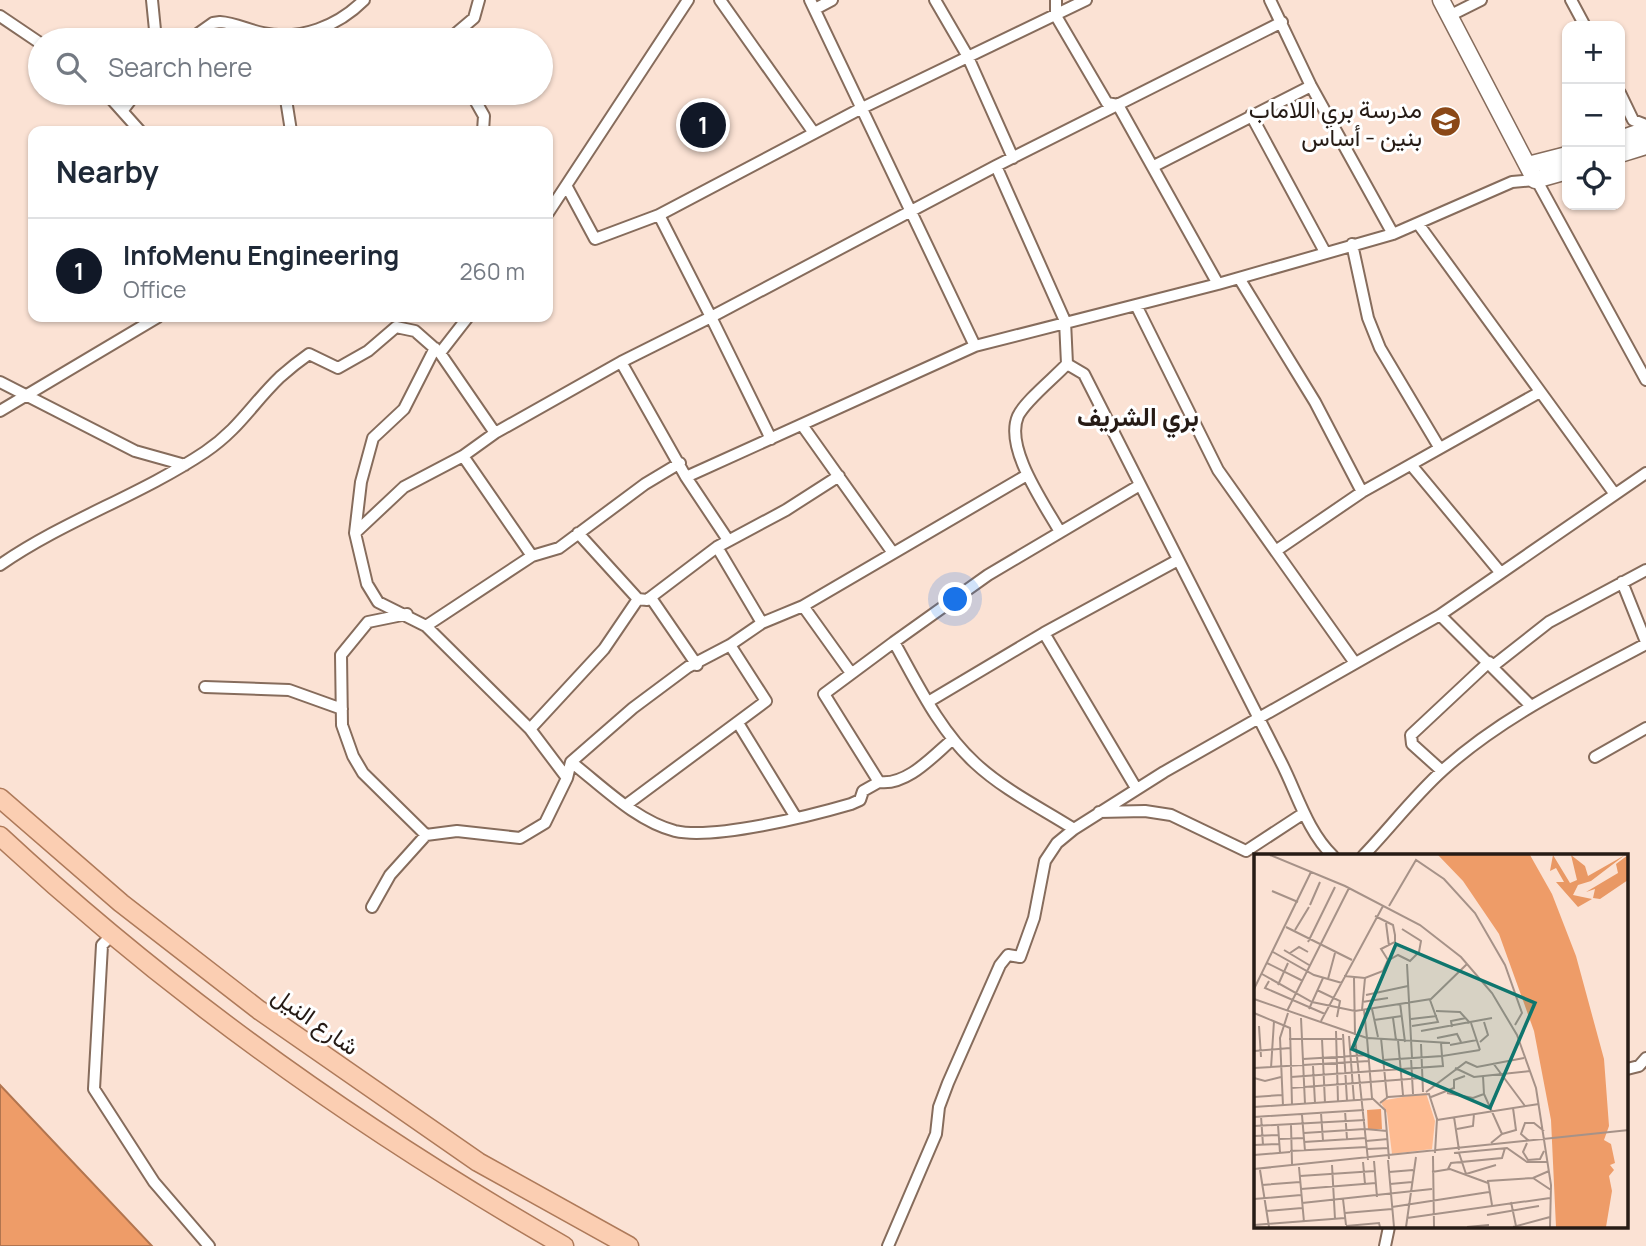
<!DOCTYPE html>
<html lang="en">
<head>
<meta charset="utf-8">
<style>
	body { margin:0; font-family:Manrope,Vazirmatn,sans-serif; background:#f6f6f7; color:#1f2937 }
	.controls { position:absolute; right:21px; top:21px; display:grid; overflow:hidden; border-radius:14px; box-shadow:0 2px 5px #0004 }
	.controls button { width:63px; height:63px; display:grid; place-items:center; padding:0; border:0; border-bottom:2px solid #e0e1e3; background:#fff; color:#1f2937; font:35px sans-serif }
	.you { position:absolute; left:956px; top:600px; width:24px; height:24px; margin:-18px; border:5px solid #fff; border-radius:50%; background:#1a73e8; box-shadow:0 0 0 10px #1a73e833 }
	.badge { display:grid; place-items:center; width:46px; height:46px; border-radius:50%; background:#111827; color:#fff; font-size:23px; font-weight:700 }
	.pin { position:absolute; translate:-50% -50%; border:4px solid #fff; box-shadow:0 2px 7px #0006 }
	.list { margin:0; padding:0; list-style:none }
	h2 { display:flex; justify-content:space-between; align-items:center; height:91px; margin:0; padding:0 28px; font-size:30px }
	h2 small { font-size:23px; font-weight:400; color:#747a83 }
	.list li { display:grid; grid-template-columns:46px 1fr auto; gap:21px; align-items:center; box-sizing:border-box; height:105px; padding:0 28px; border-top:2px solid #e0e1e3 }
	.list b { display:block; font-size:26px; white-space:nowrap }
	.list p { margin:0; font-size:23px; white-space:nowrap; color:#747a83 }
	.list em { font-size:23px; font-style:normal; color:#747a83 }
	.icon { flex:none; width:38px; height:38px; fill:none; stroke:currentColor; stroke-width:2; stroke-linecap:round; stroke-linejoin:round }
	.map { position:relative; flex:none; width:1646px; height:1246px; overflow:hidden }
	.search { position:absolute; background:#fff; box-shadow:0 2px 5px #0004; left:28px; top:28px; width:525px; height:77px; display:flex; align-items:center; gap:18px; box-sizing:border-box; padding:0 24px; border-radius:38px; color:#747a83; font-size:26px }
	.panel { position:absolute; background:#fff; box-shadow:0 2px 5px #0004; left:28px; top:126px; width:525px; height:196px; border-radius:14px }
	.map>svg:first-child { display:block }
	.water { fill:#ee9c68; stroke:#b2754f; stroke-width:2 }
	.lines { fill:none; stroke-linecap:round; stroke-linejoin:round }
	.minor-casing { stroke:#866c5c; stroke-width:14 }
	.secondary-casing { stroke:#866c5c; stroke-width:19 }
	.primary-casing { stroke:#ae7a5a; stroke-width:21 }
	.minor { stroke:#fff; stroke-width:10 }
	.secondary { stroke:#fff; stroke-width:16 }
	.primary { stroke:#fbceb2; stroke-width:18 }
	.labels { text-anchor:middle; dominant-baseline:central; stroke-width:6; stroke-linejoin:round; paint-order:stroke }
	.poi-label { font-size:24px; fill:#261b15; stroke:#fff; text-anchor:end }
	.street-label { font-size:24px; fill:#261b15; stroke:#fff }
	.neighbourhood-label { font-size:26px; font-weight:bold; fill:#261b15; stroke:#fff }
	.inset-road { fill:none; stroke:#a69288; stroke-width:2 }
	.view { fill:#0f766e; fill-opacity:0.15; stroke:#0f766e; stroke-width:3.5 }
	.inset-edge { fill:none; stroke:#261b15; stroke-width:3.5 }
</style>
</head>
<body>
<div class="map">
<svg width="1646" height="1246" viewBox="0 0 1646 1246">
	<rect width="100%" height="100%" fill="#fbe2d4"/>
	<!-- water -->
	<path class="water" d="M0 1085 152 1246H0Z"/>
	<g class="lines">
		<defs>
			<path id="minor" d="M152 0 156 40
				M720 0 814 133
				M810 0 975 346
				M935 0 967 55 1013 158
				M1056 0V16L1107 103 1118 105 1218 284
				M1270 0 1311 86 1393 234
				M1571 0 1585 26
				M815 9 832 0
				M0 16 40 43
				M1449 16 1481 0
				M189 40 213 23 220 22C235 23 248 30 263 33 301 41 338 26 364 0
				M448 40 474 18 479 0
				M106 93 140 131
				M285 93 291 131
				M471 93 484 116 483 131
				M1620 93 1633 120 1646 125
				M123 110 136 93
				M1251 115 1325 252
				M996 166 1065 321 1067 364 1084 374 1281 762C1297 793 1307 831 1333 856
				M1154 166 1311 86
				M1536 179 1646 380
				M567 187 595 239 659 215
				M548 213 688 0
				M1419 225 1614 493
				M1352 244 1368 318 1380 348 1439 447
				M1239 278 1315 402 1362 492
				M1136 305 1218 470 1355 663
				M435 348 404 409 373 438 361 482 355 533 367 584 378 602 426 626 530 729 567 778
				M440 353 495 433
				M621 362 686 477 728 540
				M0 382 135 451 185 465
				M0 411 158 317
				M802 425 893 553
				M771 439 711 317 996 166 1282 22
				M463 456 532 556
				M1412 466 1500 572
				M686 477 975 346 1218 284 1393 234 1512 182 1535 180
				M1060 532C1045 505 1004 448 1018 416 1025 401 1055 377 1067 364
				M355 533 404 487 463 456 495 433 621 362 711 317 659 215 860 109 1086 0
				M578 533 638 599 647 600 717 547 786 510 839 476
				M717 547 762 623
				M1277 550 1362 492 1540 392
				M0 565C65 520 139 496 205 452 239 429 252 404 280 377 289 369 299 361 309 354L338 368 368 351 396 327 415 331 440 353 468 317
				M1622 582 1646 642
				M651 598 697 665
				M803 606 851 673
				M407 614 368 622 341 655 342 725 353 756 363 773 426 835
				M1440 615 1530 705
				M426 626 532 556 559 548 645 484 680 463
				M1044 633 1136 788
				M1493 666 1549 622 1646 570
				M205 687 289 690 342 709
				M928 702 1044 633 1178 560
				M738 723 795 816
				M530 729 604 649 638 599
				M1595 757 1646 728
				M571 762C602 786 636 821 675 831 714 840 810 816 851 804L860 800 863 791 879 782C907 786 933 756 953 739
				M1442 771 1412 744 1411 735 1489 662
				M879 782 824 694 894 642
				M626 805 766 701 730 645
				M1099 812 1145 811 1171 815 1246 851 1304 813
				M1074 829C1041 808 1004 790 975 763 939 730 917 683 894 642L988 575 1140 485
				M1363 856C1390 828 1414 796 1443 770 1503 716 1575 682 1646 644
				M372 907 390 875 426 835 457 831 520 838 545 823 567 778 571 762 633 708 688 667 730 645 762 623 803 606 1027 475
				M112 935 102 945 94 1089 154 1182 209 1246
				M1627 1069 1639 1066 1646 1058
				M888 1246 936 1134 939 1107 948 1083 1000 965 1008 955 1020 957 1034 918 1045 861 1057 843 1074 829 1164 772 1440 615 1646 473
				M1385 1246 1389 1227"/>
			<path id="secondary" d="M1441 0 1535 180 1567 171
				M1620 139 1646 130
				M1620 154 1646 146
				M1528 165 1567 155"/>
			<path id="primary" d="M0 798 121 903 259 1010 478 1162 629 1246
				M0 836C170 994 363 1131 564 1246"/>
		</defs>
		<!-- minor casing -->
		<use href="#minor" class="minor-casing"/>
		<!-- secondary casing -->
		<use href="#secondary" class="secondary-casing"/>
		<!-- primary casing -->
		<use href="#primary" class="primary-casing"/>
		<!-- minor -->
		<use href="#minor" class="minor"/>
		<!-- secondary -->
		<use href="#secondary" class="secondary"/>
		<!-- primary -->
		<use href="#primary" class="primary"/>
	</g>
	<!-- icons -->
	<defs>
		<symbol id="school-disc" viewBox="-11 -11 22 22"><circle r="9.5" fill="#8a4817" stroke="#fff"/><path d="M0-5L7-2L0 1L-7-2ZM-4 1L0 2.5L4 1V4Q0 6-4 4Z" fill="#fff"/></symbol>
	</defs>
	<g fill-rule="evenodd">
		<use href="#school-disc" x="1428" y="104" width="35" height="35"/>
	</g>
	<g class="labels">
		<!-- poi labels -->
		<g class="poi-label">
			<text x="1422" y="108">مدرسة بري اللاماب<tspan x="1422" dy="28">بنين - أساس</tspan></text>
		</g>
		<!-- street labels -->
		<g class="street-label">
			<text transform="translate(316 1020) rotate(35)">شارع النيل</text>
		</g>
		<!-- neighbourhood labels -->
		<g class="neighbourhood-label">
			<text x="1138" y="416">بري الشريف</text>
		</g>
	</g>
	<!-- overview -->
	<g transform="translate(1254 854)">
		<rect width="374" height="374" fill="#fbe2d4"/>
		<path d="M172 239 181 267 178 295 138 300 133 259 126 247Z" fill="#febb91"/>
		<path d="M299 1 316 29 323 26 317 1 331 12 334 22 371 1 337 27 324 31 319 41 338 45 324 53 302 28H310L302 14 296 17ZM374 1V26L346 45 339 44 341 35 332 38 364 19 362 10Z" fill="#e99864"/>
		<path d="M184 1H276L298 40 322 102 350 205 355 272 350 286 357 290 361 309 356 311 360 316 355 322 358 337 352 373H302L297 266 280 177 245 80 209 27ZM127 255 128 275 114 276 113 256Z" fill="#ee9c68"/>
		<path class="inset-road" d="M16 1 91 32 166 71 207 103 238 139 263 181 282 234 297 331 296 373M18 37 44 48M56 51 66 28M135 52 162 6 190 25 221 59 251 111 268 159 261 171M132 69 135 92M32 73 98 106M41 76 55 53M54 88 81 33M30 96 55 111M19 98 60 121 88 129M36 99 45 93 54 98M135 106 144 101 156 107 165 98 167 87 148 75M13 109 49 127M153 110 158 204M8 120 58 148 101 157 177 145 213 110M90 122 111 124 129 117 134 106 127 95 141 88V81L139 71 121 62M100 124 101 181M74 125 81 99M15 127 11 134 71 160M24 131 34 109M0 135 57 18M63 136 86 147 83 163M112 141 154 132M0 145 113 184 118 244 131 256 135 305M108 148 134 144M146 149 151 188M55 155 69 124M118 155 124 183M108 156 111 124M110 156 113 184M33 157 95 34M182 157 206 158 216 169M0 159 36 174 38 251M47 164 51 250M139 164 142 186M157 165 183 162M120 166 148 162M67 167 129 52M217 169 226 196M5 172 7 203M158 172 184 168 176 146M198 173 197 167 212 164M82 177 84 248M167 177 238 164M89 180 93 247M95 182 100 247M101 184 114 306M114 184 196 189M127 184 133 243M183 184 203 180 207 188M35 185H88M68 185 71 249M144 186 149 241M226 188 234 181 230 168M167 190 169 238M196 191 223 186M0 197 36 194M157 204 159 240M49 205 115 201M129 206 188 202 187 189M239 209 271 252M59 212 61 249M0 214 115 207M17 214 20 167M201 214 220 223 276 217M229 222 230 240 248 280 237 289M37 223 189 212 188 202 226 196M0 224 11 227 27 223M37 234 168 224M172 238 212 208 223 213 270 204M193 239 219 244 230 240M0 243 28 241M177 243 200 234V226L211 222M126 249 134 243 175 240 183 265 181 299M29 252 26 184 34 159M0 253 118 245M91 257 93 285M67 259 69 287M48 261 51 297M7 262 9 291M0 263 110 256M200 263 205 296M183 266 285 250M24 271 26 299M37 271 38 310M0 272 111 266M111 275 133 277M203 275 219 272 220 260M50 279 111 275M248 280 262 276 259 254M0 282 25 281M25 285 50 284M112 287 134 285M275 287 267 280 271 269H280L290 277M50 288 112 284M273 289 269 298 274 306 286 305 290 297M0 291 25 290M113 295 135 294M36 297 113 293M200 299 253 294 273 308H294M205 299 212 320M0 301 36 298M179 302 180 373M134 306 140 373M120 307 123 343M109 308 111 330M78 311 81 365M45 313 50 368M0 315 375 276M194 315 197 309 248 304 251 294M6 316 15 373M135 318 159 316M178 318 196 315 234 329M212 320 242 311M46 322 121 317M279 324 297 336M136 330 158 328M8 331 46 328M47 335 122 329M0 345 47 341M89 345 92 371M257 348 262 372M48 349 178 335M238 351 234 327 279 324 295 317M138 353 235 338M12 357 48 354M91 359 138 355M233 361 285 352M153 364 296 344M0 371 91 364M92 372 125 369 126 373M152 373 162 303M213 373 235 371M259 373 296 363"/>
		<path class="view" d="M142 90 281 149 236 254 98 195Z"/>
		<rect width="374" height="374" class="inset-edge"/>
	</g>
</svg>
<div class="controls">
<button>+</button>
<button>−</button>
<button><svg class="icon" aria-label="locate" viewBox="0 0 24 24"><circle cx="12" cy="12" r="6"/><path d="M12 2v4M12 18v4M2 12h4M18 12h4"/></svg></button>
</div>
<div class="you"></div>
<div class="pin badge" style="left:703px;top:125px">1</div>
<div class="search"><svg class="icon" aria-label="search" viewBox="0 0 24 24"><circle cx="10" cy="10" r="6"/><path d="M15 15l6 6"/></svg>Search here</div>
<section class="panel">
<h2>Nearby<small></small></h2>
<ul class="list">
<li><span class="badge">1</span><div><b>InfoMenu Engineering</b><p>Office</p></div><em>260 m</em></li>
</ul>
</section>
</div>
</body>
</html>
